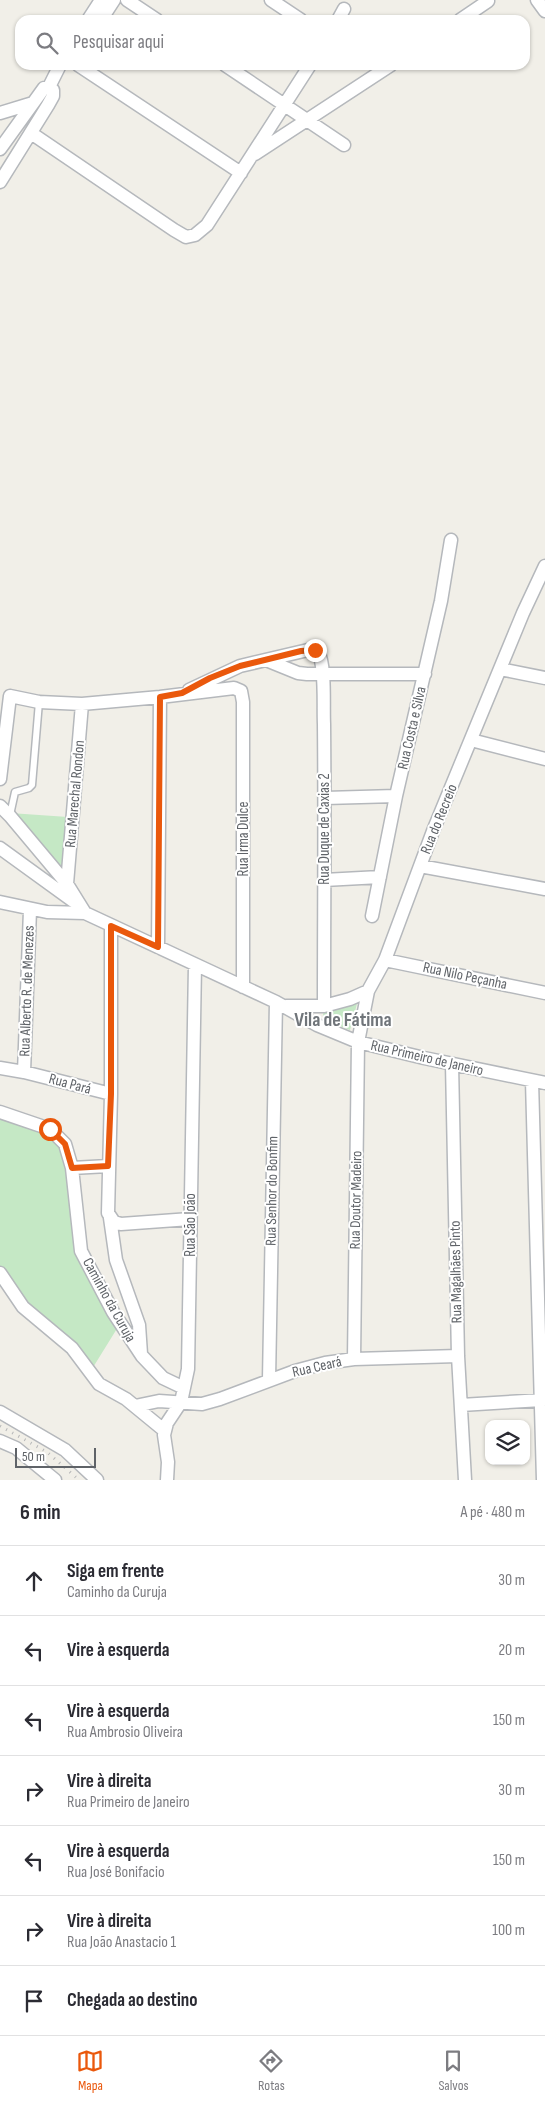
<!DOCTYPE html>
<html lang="pt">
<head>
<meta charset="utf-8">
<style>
	body { margin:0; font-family:"Sofia Sans Condensed",sans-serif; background:#f7f7f7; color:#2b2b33 }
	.controls { position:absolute; right:15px; bottom:15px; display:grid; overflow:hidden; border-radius:10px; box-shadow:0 1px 4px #0004 }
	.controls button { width:45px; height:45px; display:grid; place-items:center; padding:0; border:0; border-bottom:1px solid #e1e1e2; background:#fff; color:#2b2b33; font:25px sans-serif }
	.scale { position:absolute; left:15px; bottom:12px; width:81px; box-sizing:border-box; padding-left:5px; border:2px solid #5f6368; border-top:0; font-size:14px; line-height:18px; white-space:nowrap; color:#5f6368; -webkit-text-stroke:4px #fff; paint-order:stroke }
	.stop { position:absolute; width:15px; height:15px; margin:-11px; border:4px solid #ea580c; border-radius:50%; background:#fff }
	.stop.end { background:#ea580c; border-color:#fff; box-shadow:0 1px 5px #0008 }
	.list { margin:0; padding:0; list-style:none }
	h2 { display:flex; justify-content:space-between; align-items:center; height:65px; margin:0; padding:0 20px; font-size:21px }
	h2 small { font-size:16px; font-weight:400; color:#7c7c81 }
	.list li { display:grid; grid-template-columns:32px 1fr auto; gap:15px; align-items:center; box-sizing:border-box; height:70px; padding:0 20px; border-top:1px solid #e1e1e2 }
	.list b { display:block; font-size:19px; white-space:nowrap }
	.list p { margin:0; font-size:16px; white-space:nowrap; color:#7c7c81 }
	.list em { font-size:16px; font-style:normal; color:#7c7c81 }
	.icon { flex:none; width:28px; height:28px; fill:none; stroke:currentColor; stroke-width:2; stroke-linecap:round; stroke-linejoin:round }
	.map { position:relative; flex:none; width:545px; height:1480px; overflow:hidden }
	.search { position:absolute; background:#fff; box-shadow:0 1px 4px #0004; left:15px; right:15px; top:15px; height:55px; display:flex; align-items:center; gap:12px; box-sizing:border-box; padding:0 18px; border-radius:15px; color:#7c7c81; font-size:19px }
	.sheet { height:555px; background:#fff }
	nav { display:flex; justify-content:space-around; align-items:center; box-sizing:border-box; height:70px; border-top:1px solid #e1e1e2; background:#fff; font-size:14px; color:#7c7c81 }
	nav a { display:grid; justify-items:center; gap:2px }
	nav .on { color:#ea580c }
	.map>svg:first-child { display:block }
	.green { fill:#c5e8c5 }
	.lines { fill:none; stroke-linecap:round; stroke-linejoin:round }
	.service-casing { stroke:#b5b8bc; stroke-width:9 }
	.minor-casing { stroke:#b5b8bc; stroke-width:15 }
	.service { stroke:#fff; stroke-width:6 }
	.minor { stroke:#fff; stroke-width:12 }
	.rail { stroke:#b6b7b8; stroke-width:3; stroke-dasharray:1 6; stroke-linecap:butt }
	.route { stroke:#ea580c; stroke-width:6 }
	.labels { text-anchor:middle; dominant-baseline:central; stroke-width:4; stroke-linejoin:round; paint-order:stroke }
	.street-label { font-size:15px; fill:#5f6368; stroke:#fff }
	.district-label { font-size:20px; font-weight:bold; fill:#70757a; stroke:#fff }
</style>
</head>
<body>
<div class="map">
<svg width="545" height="1480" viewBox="0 0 545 1480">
	<rect width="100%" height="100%" fill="#f1efe8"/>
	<!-- green -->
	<path class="green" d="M10 813 68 817 65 865 59 866Z
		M358 1000 350 1030 325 1020 323 1015 324 1010Z
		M0 1118 32 1125 60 1145 67 1175 68 1198 78 1253 118 1327 92 1369 73 1341 29 1306 0 1266Z"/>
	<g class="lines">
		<defs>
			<path id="service" d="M10 815 15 792 29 788 32 785 39 702"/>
			<path id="minor" d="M127 0 157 20
				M271 0 301 20
				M537 0 545 11
				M88 20 101 0
				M101 20 114 0
				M338 20 344 9
				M460 20 488 1
				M78 65 241 173
				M225 65 344 145
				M49 87 60 65
				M0 113 33 103
				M31 133 174 230 186 237 195 235 207 225 310 65
				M0 149 44 88 49 87 53 90V96L48 105 0 182
				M255 154 391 65
				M266 660 298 673 307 674H425
				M500 669 545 678
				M189 690 240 666 308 650 318 652C326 665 323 707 324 724 325 818 324 912 324 1006
				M471 740 545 759
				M0 779 10 696 39 702 82 704 160 697 234 688 241 691 243 702V987
				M325 798 396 796
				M0 806 10 816 67 884 85 913 276 1002 317 1025 358 1042 424 1058 545 1083
				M0 848 73 901
				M420 866 545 889
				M324 880 380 877
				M67 884 82 704
				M0 902 47 912 85 913
				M372 916 396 796 441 601 451 540
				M111 926V1094L108 1213 114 1222 121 1224 190 1219
				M158 947 160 697
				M385 960 545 993
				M286 1006H324L350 999 368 991 385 960 433 831 523 613 545 566
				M452 1064 458 1356 465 1480
				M0 1068 24 1072 111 1094
				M24 1072 30 910
				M532 1081 543 1480
				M0 1112 50 1129 65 1144 72 1168 81 1251 113 1312 142 1356 163 1378 184 1388
				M72 1168 108 1166
				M110 1218 116 1260 139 1325 141 1354
				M0 1273 23 1307 72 1348 99 1384 126 1399 165 1431
				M354 1359 358 1042 368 991
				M269 1380 276 1002
				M461 1405 542 1400
				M135 1406 159 1401 202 1404 220 1399 295 1371 325 1363 354 1359 458 1356
				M0 1412 65 1450 97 1480
				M0 1441 16 1448 55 1480
				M167 1480 168 1462 164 1435 167 1423 181 1402 188 1369 195 965"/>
		</defs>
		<!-- service casing -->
		<use href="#service" class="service-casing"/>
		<!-- minor casing -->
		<use href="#minor" class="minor-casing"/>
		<!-- service -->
		<use href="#service" class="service"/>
		<!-- minor -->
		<use href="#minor" class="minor"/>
		<!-- rail -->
		<path class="rail" d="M0 1426 47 1452 79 1480"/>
	</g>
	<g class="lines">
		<!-- route -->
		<path class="route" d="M50 1129 65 1144 72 1168 108 1166 111 1094V926L158 947 160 697 182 693 210 678 240 666 301 651 315 650"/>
	</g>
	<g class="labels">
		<!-- street labels -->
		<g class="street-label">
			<text transform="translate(412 728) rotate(-77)">Rua Costa e Silva</text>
			<text transform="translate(75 794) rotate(-85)">Rua Marechal Rondon</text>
			<text transform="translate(439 819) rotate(-68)">Rua do Recreio</text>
			<text transform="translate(324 829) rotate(-90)">Rua Duque de Caxias 2</text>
			<text transform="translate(243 839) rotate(-90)">Rua Irma Dulce</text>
			<text transform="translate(465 976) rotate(12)">Rua Nilo Peçanha</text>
			<text transform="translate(27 991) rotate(-88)">Rua Alberto R. de Menezes</text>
			<text transform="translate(427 1058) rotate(13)">Rua Primeiro de Janeiro</text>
			<text transform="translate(70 1084) rotate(15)">Rua Pará</text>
			<text transform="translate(272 1191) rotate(-89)">Rua Senhor do Bonfim</text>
			<text transform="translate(356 1200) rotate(-89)">Rua Doutor Madeiro</text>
			<text transform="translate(190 1225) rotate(-90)">Rua São João</text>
			<text transform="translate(456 1272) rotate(-91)">Rua Magalhães Pinto</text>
			<text transform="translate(109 1300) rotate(61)">Caminho da Curuja</text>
			<text transform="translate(317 1367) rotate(-13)">Rua Ceará</text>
		</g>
		<!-- district labels -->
		<g class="district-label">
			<text x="343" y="1020">Vila de Fátima</text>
		</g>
	</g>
</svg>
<div class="controls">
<button><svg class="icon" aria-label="layers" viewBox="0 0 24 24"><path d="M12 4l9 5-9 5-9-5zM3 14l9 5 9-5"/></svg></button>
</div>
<div class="scale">50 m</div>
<div class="stop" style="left:50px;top:1129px"></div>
<div class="stop end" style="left:315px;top:650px"></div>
<div class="search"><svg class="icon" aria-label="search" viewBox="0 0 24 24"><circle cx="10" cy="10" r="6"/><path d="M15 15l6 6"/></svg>Pesquisar aqui</div>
</div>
<section class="sheet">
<h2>6 min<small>A pé · 480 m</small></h2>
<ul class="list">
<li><svg class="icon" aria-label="ahead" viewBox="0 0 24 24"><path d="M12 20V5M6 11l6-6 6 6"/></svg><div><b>Siga em frente</b><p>Caminho da Curuja</p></div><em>30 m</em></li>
<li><svg class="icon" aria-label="left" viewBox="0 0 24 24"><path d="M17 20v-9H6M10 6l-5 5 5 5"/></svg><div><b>Vire à esquerda</b></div><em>20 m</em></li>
<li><svg class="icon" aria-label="left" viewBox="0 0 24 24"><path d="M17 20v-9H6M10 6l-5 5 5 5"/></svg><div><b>Vire à esquerda</b><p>Rua Ambrosio Oliveira</p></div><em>150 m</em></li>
<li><svg class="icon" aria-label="right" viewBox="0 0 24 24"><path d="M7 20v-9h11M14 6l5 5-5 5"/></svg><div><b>Vire à direita</b><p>Rua Primeiro de Janeiro</p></div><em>30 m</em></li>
<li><svg class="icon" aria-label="left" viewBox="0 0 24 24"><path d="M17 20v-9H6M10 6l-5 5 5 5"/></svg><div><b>Vire à esquerda</b><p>Rua José Bonifacio</p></div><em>150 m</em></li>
<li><svg class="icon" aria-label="right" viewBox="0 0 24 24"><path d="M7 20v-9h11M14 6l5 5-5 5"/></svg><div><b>Vire à direita</b><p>Rua João Anastacio 1</p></div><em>100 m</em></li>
<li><svg class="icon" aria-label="arrive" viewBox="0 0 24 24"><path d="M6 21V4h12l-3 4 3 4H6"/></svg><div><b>Chegada ao destino</b></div></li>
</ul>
</section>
<nav>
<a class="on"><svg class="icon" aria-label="map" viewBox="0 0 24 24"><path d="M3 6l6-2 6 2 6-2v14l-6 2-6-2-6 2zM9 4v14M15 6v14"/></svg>Mapa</a>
<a><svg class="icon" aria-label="directions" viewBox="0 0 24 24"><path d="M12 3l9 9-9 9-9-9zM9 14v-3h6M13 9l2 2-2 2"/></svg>Rotas</a>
<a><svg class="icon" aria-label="saved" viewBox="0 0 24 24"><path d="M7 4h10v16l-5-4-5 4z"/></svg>Salvos</a>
</nav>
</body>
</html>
